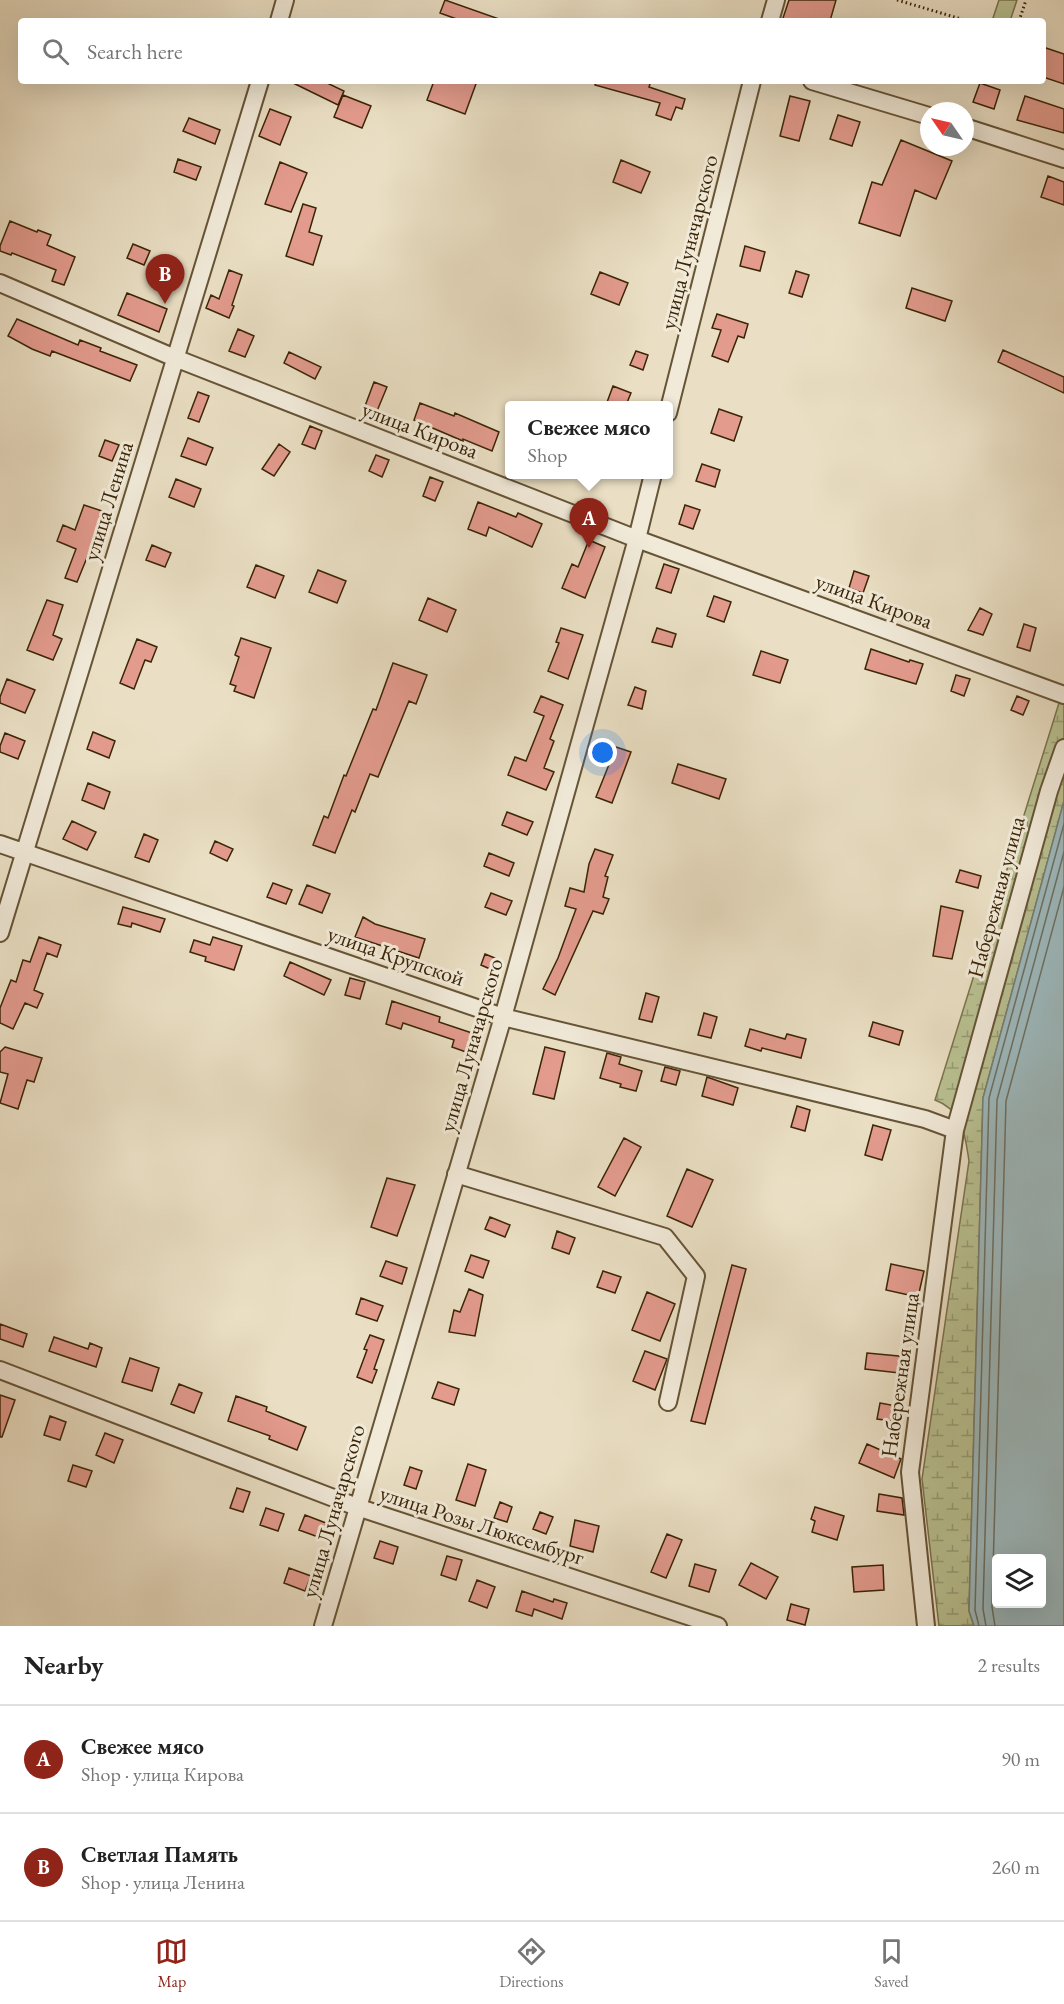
<!DOCTYPE html>
<html lang="en">
<head>
<meta charset="utf-8">
<style>
	body { margin:0; font-family:"EB Garamond",serif; background:#f2f2f2; color:#222 }
	.controls { position:absolute; right:18px; bottom:18px; display:grid; overflow:hidden; border-radius:6px; box-shadow:0 6px 24px #0002 }
	.controls button { width:54px; height:54px; display:grid; place-items:center; padding:0; border:0; border-bottom:2px solid #e0e0e0; background:#fff; color:#222; font:30px sans-serif }
	.compass { position:absolute; left:920px; top:102px; width:54px; height:54px; border-radius:50%; background:#fff; box-shadow:0 6px 24px #0002; rotate:304deg }
	.you { position:absolute; left:603px; top:753px; width:21px; height:21px; margin:-15px; border:4px solid #fff; border-radius:50%; background:#1a73e8; box-shadow:0 0 0 9px #1a73e833 }
	.badge { display:grid; place-items:center; width:39px; height:39px; border-radius:50%; background:#8f2418; color:#fff; font-size:20px; font-weight:700 }
	.pin { position:absolute; translate:-50% -50px; filter:drop-shadow(0 2px 3px #0008) }
	.pin::after { content:''; position:absolute; top:32px; width:21px; height:18px; background:inherit; clip-path:polygon(0 0,100% 0,50% 100%) }
	.popup { position:absolute; left:505px; top:401px; width:168px; height:78px; box-sizing:border-box; display:grid; place-content:center; border-radius:6px; background:#fff; filter:drop-shadow(0 2px 4px #0005); font-size:20px; white-space:nowrap; color:#767676 }
	.popup b { font-size:22px; color:#222 }
	.popup::after { content:''; position:absolute; left:50%; top:100%; margin-left:-12px; border:12px solid transparent; border-top-color:#fff }
	.list { margin:0; padding:0; list-style:none }
	h2 { display:flex; justify-content:space-between; align-items:center; height:78px; margin:0; padding:0 24px; font-size:26px }
	h2 small { font-size:20px; font-weight:400; color:#767676 }
	.list li { display:grid; grid-template-columns:39px 1fr auto; gap:18px; align-items:center; box-sizing:border-box; height:108px; padding:0 24px; border-top:2px solid #e0e0e0 }
	.list b { display:block; font-size:22px; white-space:nowrap }
	.list p { margin:0; font-size:20px; white-space:nowrap; color:#767676 }
	.list em { font-size:20px; font-style:normal; color:#767676 }
	.icon { flex:none; width:33px; height:33px; fill:none; stroke:currentColor; stroke-width:2; stroke-linecap:round; stroke-linejoin:round }
	.map { position:relative; flex:none; width:1064px; height:1626px; overflow:hidden }
	.search { position:absolute; background:#fff; box-shadow:0 6px 24px #0002; left:18px; right:18px; top:18px; height:66px; display:flex; align-items:center; gap:15px; box-sizing:border-box; padding:0 21px; border-radius:6px; color:#767676; font-size:22px }
	.sheet { height:294px; background:#fff }
	nav { display:flex; justify-content:space-around; align-items:center; box-sizing:border-box; height:84px; border-top:2px solid #e0e0e0; background:#fff; font-size:16px; color:#767676 }
	nav a { display:grid; justify-items:center; gap:3px }
	nav .on { color:#8f2418 }
	.map>svg:first-child { display:block }
	.green { fill:#b9c192; stroke:#7a734c; stroke-width:1.5 }
	.wetland { fill:url(#wetland-marsh); stroke:#7a734c; stroke-width:1.5 }
	.water { fill:#9dbabf; stroke:#757e75; stroke-width:1.5; fill-rule:evenodd }
	.lines { fill:none; stroke-linecap:round; stroke-linejoin:round }
	.shore { stroke:#6c7062; stroke-width:1.5 }
	.building { fill:#e39b8e; stroke:#3a2506; stroke-width:1.5 }
	.minor-casing { stroke:#665436; stroke-width:20 }
	.path { stroke:#3a2506; stroke-width:3; stroke-dasharray:1.5 3; stroke-linecap:butt }
	.minor { stroke:#f1ead9; stroke-width:16 }
	.labels { text-anchor:middle; dominant-baseline:central; stroke-width:6; stroke-linejoin:round; paint-order:stroke }
	.street-label { font-size:22px; fill:#3a2506; stroke:#f1ead9 }
</style>
</head>
<body>
<div class="map">
<svg width="1064" height="1626" viewBox="0 0 1064 1626">
	<defs>
		<pattern id="wetland-marsh" width="20" height="14" patternUnits="userSpaceOnUse" patternTransform="scale(1.5)"><rect width="20" height="14" fill="#b9c192"/><path d="M1 5h8M5 5V1M11 12h8M15 12V8" fill="none" stroke="#979d75"/></pattern>
	</defs>
	<rect width="100%" height="100%" fill="#eadfc4"/>
	<filter id="stains"><feTurbulence type="fractalNoise" baseFrequency=".00333" numOctaves="4"/><feColorMatrix values="0 0 0 0 .2 0 0 0 0 .09 0 0 0 0 .02 0 0 0 .5 -.17"/></filter>
	<radialGradient id="worn" r=".72"><stop offset=".6" stop-color="#630" stop-opacity="0"/><stop offset="1" stop-color="#630" stop-opacity=".3"/></radialGradient>
	<!-- green -->
	<path class="green" d="M999 0H1017L1010 21H992Z"/>
	<!-- wetland -->
	<path class="wetland" d="M1064 687V801L983 1098 969 1611 974 1626H939L922 1479 969 1161C965 1135 963 1110 935 1100Z"/>
	<!-- water -->
	<path class="water" d="M1064 801V1626H974L969 1611 983 1098ZM996 1558H1042V1604H996Z"/>
	<g class="lines">
		<!-- shore -->
		<path class="shore" d="M979 1626 975 1610 989 1098 1064 824
			M986 1626 983 1609 997 1100 1064 852
			M995 1626 992 1607 1006 1101 1064 887"/>
	</g>
	<!-- building -->
	<path class="building" d="M445 0 499 19V21H462L440 13Z
		M789 0H836L830 21H782Z
		M1043 47 1064 54V84L1043 77Z
		M289 81H323L344 91 338 105Z
		M434 81H477L465 114 427 100Z
		M596 81H651L649 87 685 99 682 109 676 107 671 120 656 115 660 103 595 85Z
		M980 83 1000 90 994 109 973 102Z
		M343 95 371 106 362 128 334 117Z
		M790 96 810 101 799 141 780 136Z
		M1025 96 1064 109V133L1017 120Z
		M270 109 291 117 280 145 259 136Z
		M838 115 860 122 852 146 830 139Z
		M189 118 220 130 215 144 183 131Z
		M901 140 952 161 936 199 915 190 900 236 859 223 872 182 882 185Z
		M178 159 201 167 196 180 174 172Z
		M621 160 650 172 641 193 613 182Z
		M280 162 307 173 291 212 265 204Z
		M1048 176 1064 182V205L1041 197Z
		M303 204 316 208 309 232 322 236 313 265 286 256Z
		M10 221 37 232 38 230 51 235 47 245 75 257 64 285 52 281 56 270 12 253 11 255 0 251V246Z
		M133 244 150 251 144 265 127 258Z
		M745 246 765 252 760 271 740 266Z
		M229 270 242 275 232 305 234 306 229 318 206 308 211 295 219 299Z
		M796 271 809 275 802 297 789 293Z
		M600 272 628 283 619 305 591 294Z
		M912 288 952 301 945 321 906 308Z
		M127 293 167 309 159 332 118 315Z
		M717 314 748 324 744 338 738 336 728 362 712 356 721 330 712 328Z
		M17 319 78 345 80 340 101 348 100 351 137 365 130 381 52 351 50 356 32 349 8 336Z
		M238 329 254 336 245 357 229 351Z
		M1003 350 1064 377V393L998 362Z
		M636 351 648 355 643 370 630 365Z
		M289 352 321 367 315 379 284 363Z
		M374 382 387 387 377 411 365 406Z
		M613 386 631 393 626 405H606Z
		M198 392 209 396 199 422 188 418Z
		M420 403 454 416 455 413 499 432 492 451 463 439V441L414 420Z
		M719 409 742 417 734 441 711 433Z
		M310 426 322 431 315 449 302 444Z
		M188 438 213 448 206 465 181 456Z
		M105 440 119 445 112 461 99 456Z
		M279 444 290 452 274 476 262 469Z
		M376 455 389 460 382 477 369 471Z
		M702 464 720 470 715 487 696 481Z
		M430 477 443 482 435 501 423 496Z
		M176 479 201 489 194 507 169 497Z
		M478 502 516 517 518 513 542 524 532 547 489 527 486 536 468 529Z
		M84 505 102 511 94 537 95 538 77 582 65 578 76 549 57 541 63 525 75 530Z
		M685 505 700 510 693 529 679 524Z
		M589 540 605 547 585 598 562 588 572 564 578 567Z
		M152 545 171 553 165 567 146 560Z
		M664 564 679 569 671 593 656 588Z
		M256 565 284 576 275 598 247 587Z
		M318 570 346 581 337 603 309 592Z
		M854 571 869 576 863 593 849 588Z
		M714 596 731 602 724 622 707 616Z
		M428 598 456 610 447 632 419 620Z
		M47 600 63 605 53 635 62 639 53 660 27 650Z
		M980 608 992 614 983 635 968 630Z
		M1024 624 1036 628 1030 651 1017 647Z
		M561 628 583 635 568 679 548 671 559 643 556 642Z
		M657 628 676 634 672 647 652 642Z
		M241 638 271 648 254 698 234 691 236 686 230 684 239 657 235 655Z
		M137 639 157 647 151 662 145 660 134 689 120 683Z
		M871 649 909 662 910 660 923 664 916 684 865 669Z
		M761 651 788 660 780 683 753 675Z
		M393 663 427 675 416 704 409 701 378 777 370 774 355 812 352 810 335 853 313 845 324 816 328 818 344 775 346 776 373 709 376 710Z
		M956 675 970 679 964 696 951 691Z
		M7 679 35 690 25 713 0 703V697Z
		M635 687 646 691 642 709 628 705Z
		M541 696 563 705 550 739 554 741 544 768 554 772 546 790 508 775 515 757 526 761 544 716 534 712Z
		M1017 696 1029 701 1023 715 1011 710Z
		M93 732 115 741 109 758 87 749Z
		M5 733 25 741 18 759 0 752V746Z
		M616 747 631 752 612 803 596 797Z
		M678 764 726 779 719 799 672 783Z
		M88 783 110 792 104 809 82 800Z
		M507 812 533 822 527 835 502 825Z
		M72 821 96 832 87 850 63 839Z
		M144 834 158 840 149 862 135 857Z
		M215 841 233 849 227 861 210 853Z
		M595 849 613 855 605 876 608 877 603 897 609 899 603 914 593 911 555 995 543 989 558 958 576 909 565 906 570 888 584 892 589 864Z
		M489 853 514 863 509 876 484 866Z
		M960 870 981 876 978 888 956 882Z
		M273 883 292 890 286 904 267 897Z
		M307 885 330 894 322 913 299 904Z
		M491 893 512 901 506 915 485 907Z
		M941 906 963 911 952 959 933 956Z
		M123 907 165 919 160 932 132 923 131 927 118 924Z
		M363 917 375 924 425 939 419 958 355 937Z
		M39 937 61 945 57 957 47 953 34 990 43 994 37 1008 25 1003 13 1029 0 1023V1008L11 980 16 982 23 960 30 962Z
		M213 937 242 946 234 970 205 961 206 957 190 952 194 940 210 945Z
		M485 954 502 961 497 972 481 965Z
		M290 962 331 980 324 995 284 976Z
		M350 978 365 982 360 999 345 995Z
		M646 993 659 997 652 1022 639 1019Z
		M392 1001 440 1017 439 1022 472 1033 466 1052 452 1047 454 1040 403 1023 401 1029 386 1024Z
		M704 1013 717 1017 711 1038 698 1035Z
		M873 1022 903 1031 899 1045 869 1036Z
		M750 1029 785 1039 787 1034 806 1039 801 1058 762 1048 761 1051 745 1046Z
		M5 1047 42 1058 34 1082 27 1080 18 1109 0 1103 8 1074 0 1072V1052Z
		M545 1047 565 1052 554 1099 533 1094Z
		M607 1053 621 1057 619 1064 642 1071 636 1091 620 1087 621 1084 600 1078Z
		M665 1067 680 1071 676 1085 661 1081Z
		M707 1077 738 1088 733 1105 702 1096Z
		M797 1106 810 1110 805 1131 791 1127Z
		M873 1125 891 1130 882 1160 865 1155Z
		M624 1138 641 1147 615 1196 598 1187Z
		M687 1169 713 1180 692 1227 667 1216Z
		M387 1178 415 1185 397 1236 371 1227Z
		M490 1217 510 1225 505 1237 485 1229Z
		M557 1231 575 1238 569 1254 552 1248Z
		M471 1255 489 1261 483 1278 465 1271Z
		M386 1261 407 1268 402 1284 380 1276Z
		M891 1264 924 1271 918 1297 886 1290Z
		M732 1265 746 1269 705 1424 691 1421Z
		M603 1271 621 1277 615 1293 597 1287Z
		M469 1289 483 1295 475 1336 449 1332 454 1310 460 1312Z
		M647 1292 675 1304 660 1341 632 1330Z
		M361 1298 383 1306 377 1321 356 1314Z
		M0 1324 27 1334 23 1347 0 1339Z
		M370 1335 384 1340 374 1369 377 1370 372 1383 357 1377 367 1350 364 1349Z
		M54 1337 88 1349 90 1343 102 1348 96 1367 49 1351Z
		M645 1351 667 1359 655 1390 633 1381Z
		M867 1353 909 1357 908 1374 865 1369Z
		M130 1358 159 1368 152 1391 122 1382Z
		M438 1382 459 1389 454 1405 432 1398Z
		M179 1384 202 1393 194 1413 171 1404Z
		M0 1395 15 1400 2 1437H0Z
		M236 1396 267 1407 266 1411 306 1427 297 1450 269 1439 270 1436 228 1421Z
		M880 1403 902 1407 900 1422 877 1419Z
		M50 1416 66 1422 60 1440 44 1435Z
		M105 1433 123 1440 114 1463 96 1455Z
		M867 1444 901 1459 894 1478 859 1463Z
		M468 1464 486 1470 475 1506 456 1500Z
		M73 1465 92 1471 86 1487 68 1481Z
		M410 1467 422 1471 416 1489 404 1485Z
		M237 1488 250 1492 243 1512 230 1508Z
		M879 1494 902 1498 904 1515 877 1511Z
		M500 1502 512 1507 507 1522 494 1518Z
		M815 1507 844 1516 837 1540 812 1532 815 1521 811 1519Z
		M266 1508 284 1514 278 1531 260 1525Z
		M540 1512 553 1517 546 1534 533 1529Z
		M305 1515 326 1523 321 1538 299 1530Z
		M575 1520 599 1526 593 1552 570 1546Z
		M667 1534 682 1540 666 1578 651 1572Z
		M380 1541 398 1547 393 1564 374 1558Z
		M447 1556 462 1560 456 1580 441 1575Z
		M751 1563 778 1577 766 1599 739 1585Z
		M695 1564 716 1570 709 1592 689 1586Z
		M883 1565 884 1590 854 1592 852 1567Z
		M289 1568 311 1576 305 1591 284 1583Z
		M477 1580 495 1587 487 1608 469 1601Z
		M522 1591 553 1602 554 1599 567 1603 562 1619 534 1609 532 1616 516 1611Z
		M791 1604 809 1609 805 1625 787 1620Z"/>
	<g class="lines">
		<defs>
			<path id="minor" d="M279 21 285 0
				M770 21 776 0
				M812 81 929 116
				M965 127 1064 159
				M0 283 175 358 637 539 1064 695
				M668 413 752 81
				M0 844 503 1017 925 1119 955 1130 910 1472 926 1626
				M0 933 260 81
				M955 1130 1049 791 1064 748
				M456 1174 665 1237 696 1276 668 1402
				M0 1370 357 1507 718 1626
				M323 1626 503 1017 637 539 653 474"/>
		</defs>
		<!-- minor casing -->
		<use href="#minor" class="minor-casing"/>
		<!-- path -->
		<path class="path" d="M897 0 968 21
			M1019 21 1026 0"/>
		<!-- minor -->
		<use href="#minor" class="minor"/>
	</g>
	<g class="labels">
		<!-- street labels -->
		<g class="street-label">
			<text transform="translate(689 242) rotate(-76)">улица Луначарского</text>
			<text transform="translate(420 430) rotate(21)">улица Кирова</text>
			<text transform="translate(108 501) rotate(-73)">улица Ленина</text>
			<text transform="translate(874 601) rotate(20)">улица Кирова</text>
			<text transform="translate(996 897) rotate(-75)">Набережная улица</text>
			<text transform="translate(396 956) rotate(19)">улица Крупской</text>
			<text transform="translate(471 1045) rotate(-74)">улица Луначарского</text>
			<text transform="translate(900 1375) rotate(-82)">Набережная улица</text>
			<text transform="translate(333 1511) rotate(-74)">улица Луначарского</text>
			<text transform="translate(482 1525) rotate(18)">улица Розы Люксембург</text>
		</g>
	</g>
	<rect width="100%" height="100%" filter="url(#stains)"/>
	<rect width="100%" height="100%" fill="url(#worn)"/>
</svg>
<div class="controls">
<button><svg class="icon" aria-label="layers" viewBox="0 0 24 24"><path d="M12 4l9 5-9 5-9-5zM3 14l9 5 9-5"/></svg></button>
</div>
<svg class="compass" viewBox="-18 -18 36 36"><path d="M0-13l5 13h-10z" fill="#e53935"/><path d="M0 13l5-13h-10z" fill="#767676"/></svg>
<div class="you"></div>
<div class="pin badge" style="left:589px;top:548px">A</div>
<div class="popup"><b>Свежее мясо</b>Shop</div>
<div class="pin badge" style="left:165px;top:304px">B</div>
<div class="search"><svg class="icon" aria-label="search" viewBox="0 0 24 24"><circle cx="10" cy="10" r="6"/><path d="M15 15l6 6"/></svg>Search here</div>
</div>
<section class="sheet">
<h2>Nearby<small>2 results</small></h2>
<ul class="list">
<li><span class="badge">A</span><div><b>Свежее мясо</b><p>Shop · улица Кирова</p></div><em>90 m</em></li>
<li><span class="badge">B</span><div><b>Светлая Память</b><p>Shop · улица Ленина</p></div><em>260 m</em></li>
</ul>
</section>
<nav>
<a class="on"><svg class="icon" aria-label="map" viewBox="0 0 24 24"><path d="M3 6l6-2 6 2 6-2v14l-6 2-6-2-6 2zM9 4v14M15 6v14"/></svg>Map</a>
<a><svg class="icon" aria-label="directions" viewBox="0 0 24 24"><path d="M12 3l9 9-9 9-9-9zM9 14v-3h6M13 9l2 2-2 2"/></svg>Directions</a>
<a><svg class="icon" aria-label="saved" viewBox="0 0 24 24"><path d="M7 4h10v16l-5-4-5 4z"/></svg>Saved</a>
</nav>
</body>
</html>
